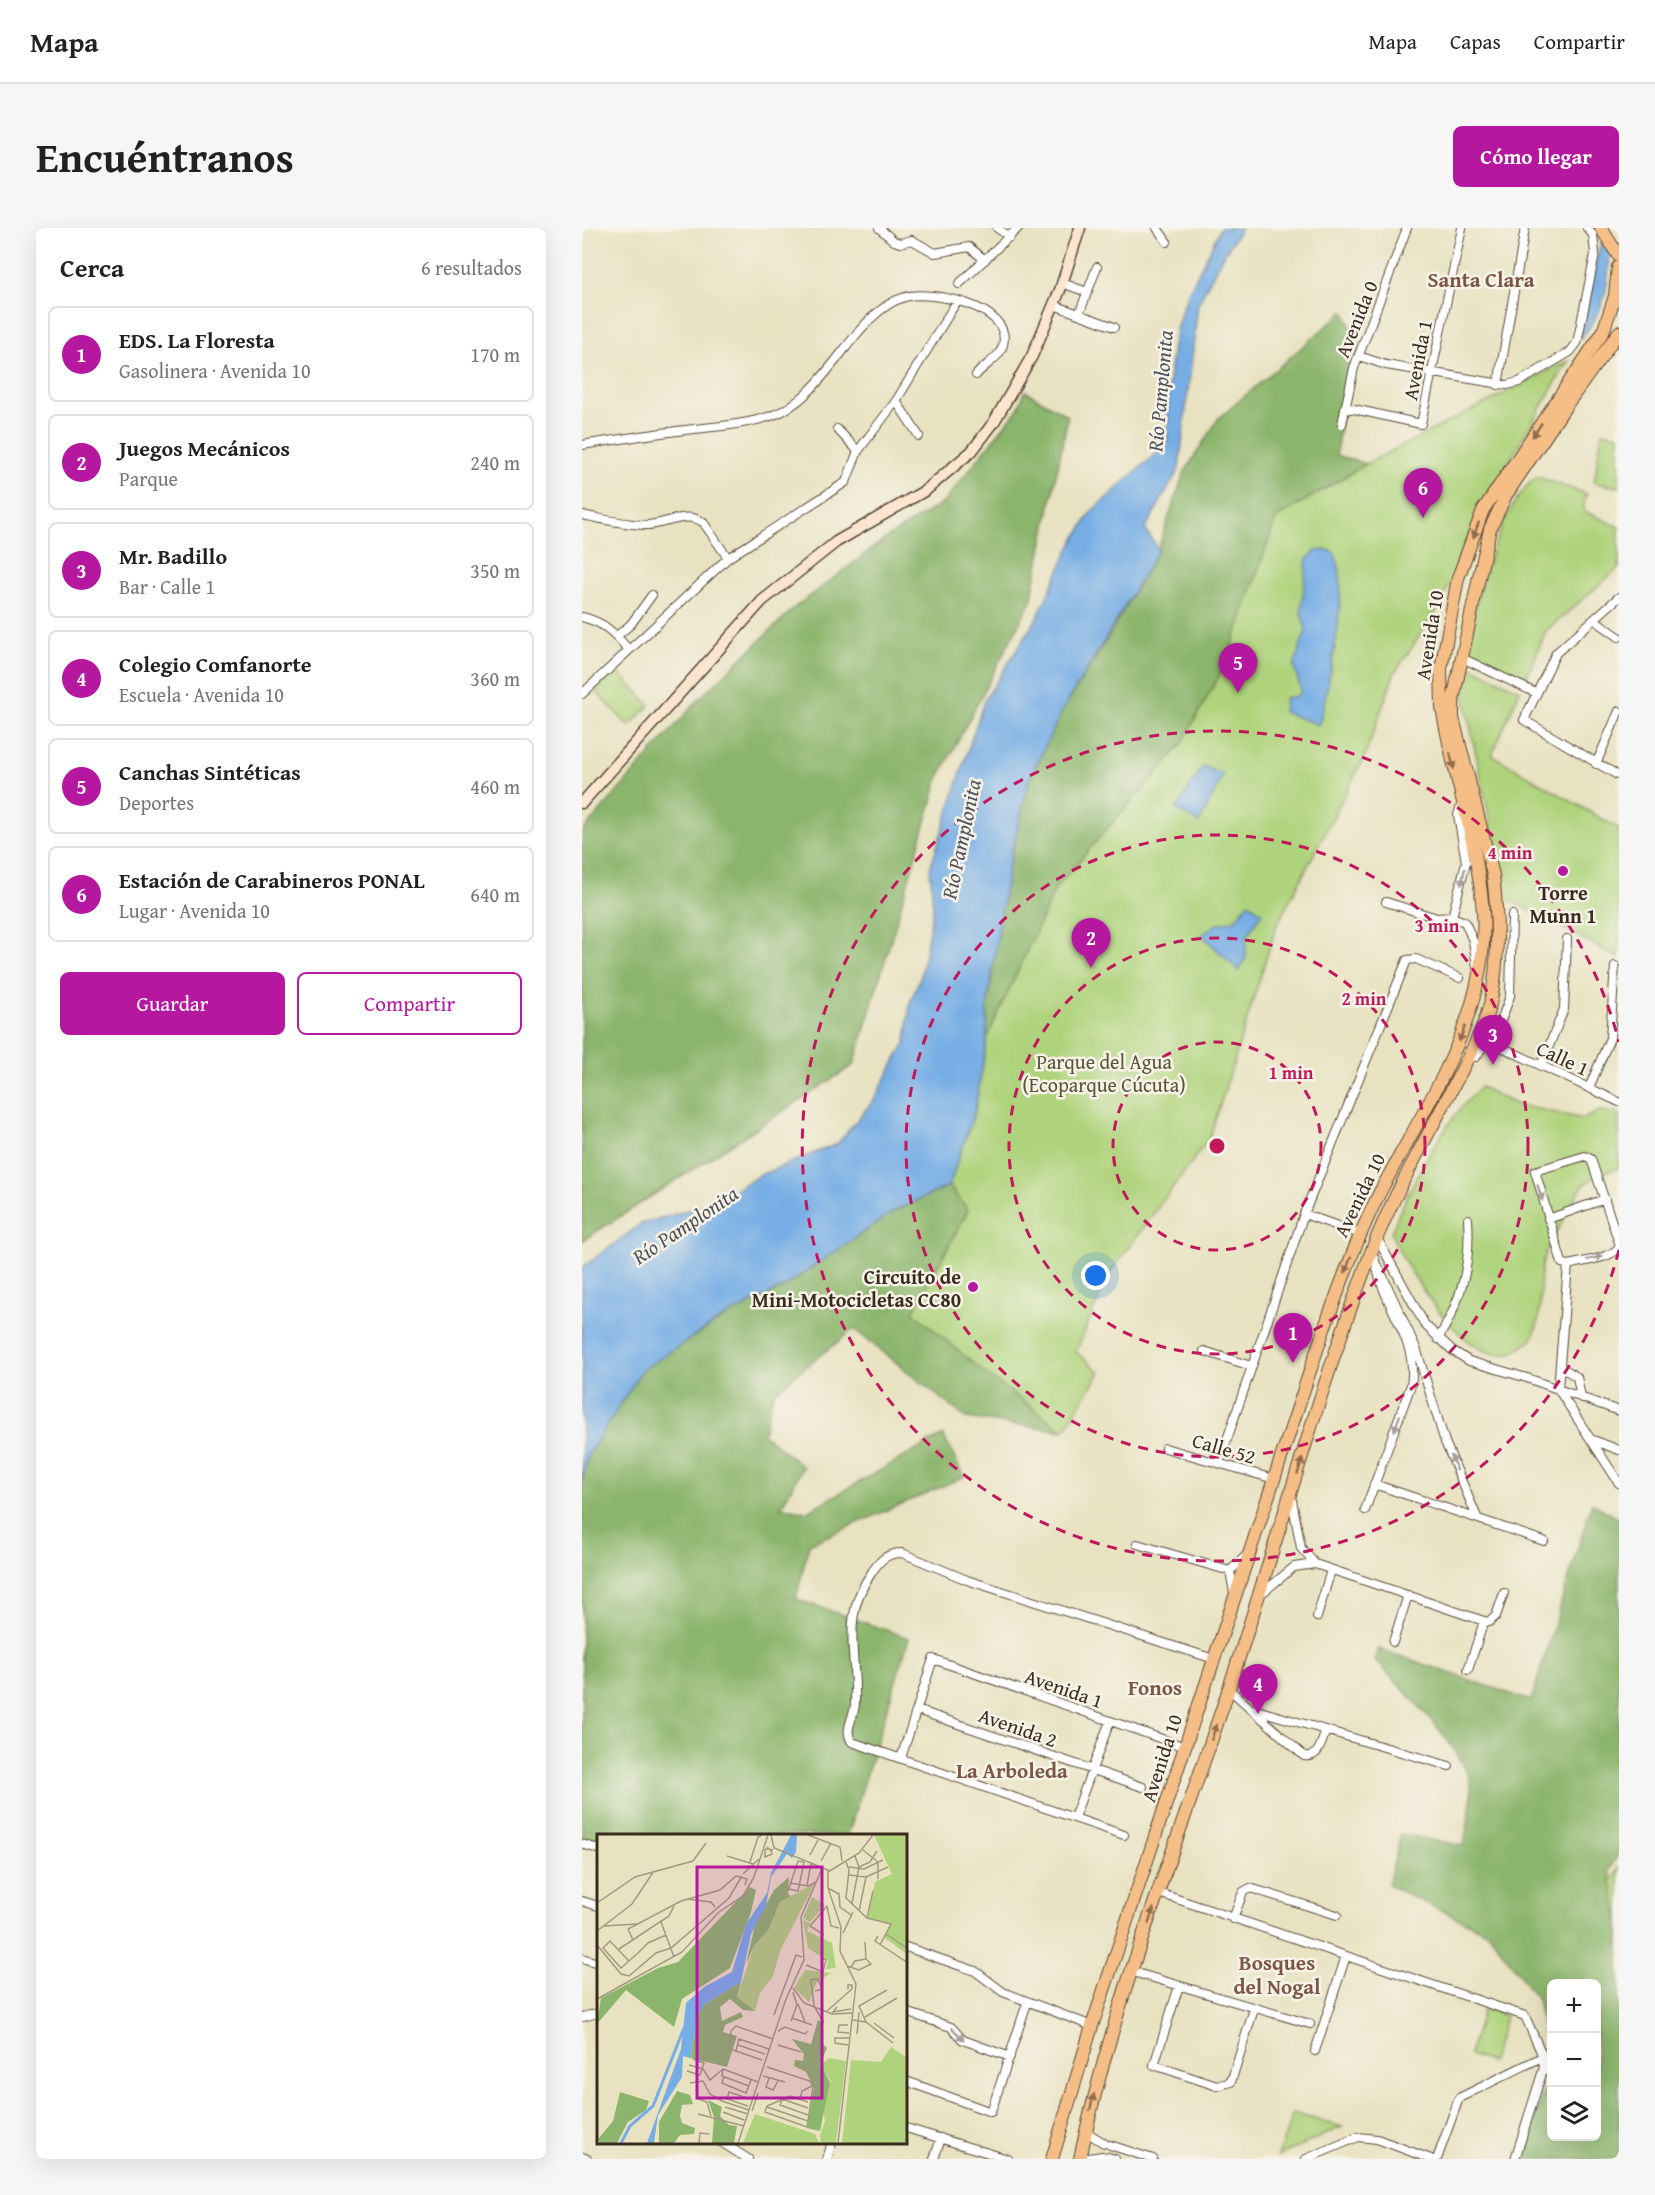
<!DOCTYPE html>
<html lang="es">
<head>
<meta charset="utf-8">
<style>
	body { margin:0; font-family:"Gentium Book Plus",serif; background:#f6f6f6; color:#222 }
	.controls { position:absolute; right:18px; bottom:18px; display:grid; overflow:hidden; border-radius:9px; box-shadow:0 6px 24px #0002 }
	.controls button { width:54px; height:54px; display:grid; place-items:center; padding:0; border:0; border-bottom:2px solid #e0e0e0; background:#fff; color:#222; font:30px sans-serif }
	.you { position:absolute; left:514px; top:1048px; width:21px; height:21px; margin:-15px; border:4px solid #fff; border-radius:50%; background:#1a73e8; box-shadow:0 0 0 9px #1a73e833 }
	.badge { display:grid; place-items:center; width:39px; height:39px; border-radius:50%; background:#b5179e; color:#fff; font-size:20px; font-weight:700 }
	.pin { position:absolute; translate:-50% -50px; filter:drop-shadow(0 2px 3px #0008) }
	.pin::after { content:''; position:absolute; top:32px; width:21px; height:18px; background:inherit; clip-path:polygon(0 0,100% 0,50% 100%) }
	.list { margin:0; padding:0; list-style:none }
	h2 { display:flex; justify-content:space-between; align-items:center; height:78px; margin:0; padding:0 24px; font-size:26px }
	h2 small { font-size:20px; font-weight:400; color:#767676 }
	.list li { display:grid; grid-template-columns:39px 1fr auto; gap:18px; align-items:center; box-sizing:border-box; height:96px; margin:0 12px 12px; padding:0 12px; border:2px solid #e0e0e0; border-radius:9px }
	.list b { display:block; font-size:22px; white-space:nowrap }
	.list p { margin:0; font-size:20px; white-space:nowrap; color:#767676 }
	.list em { font-size:20px; font-style:normal; color:#767676 }
	.actions { display:flex; gap:12px; padding:18px 24px }
	.actions a { flex:1; padding:14px 0; border:2px solid #b5179e; border-radius:9px; text-align:center; font-size:21px; color:#b5179e }
	.actions .main { background:#b5179e; color:#fff }
	.icon { flex:none; width:33px; height:33px; fill:none; stroke:currentColor; stroke-width:2; stroke-linecap:round; stroke-linejoin:round }
	.map { position:relative; flex:none; width:1037px; height:1931px; overflow:hidden; border-radius:9px }
	header { display:flex; align-items:center; gap:36px; box-sizing:border-box; height:84px; padding:0 30px; background:#fff; border-bottom:2px solid #e0e0e0 }
	header strong { font-size:28px }
	nav { display:flex; gap:33px; margin-inline-start:auto; font-size:21px }
	.intro { display:flex; align-items:center; justify-content:space-between; box-sizing:border-box; height:144px; padding:0 36px }
	h1 { margin:0; font-size:42px }
	.button { padding:15px 27px; border-radius:9px; background:#b5179e; color:#fff; font-size:21px; font-weight:700 }
	main { display:flex; gap:36px; padding:0 36px }
	aside { flex:1; background:#fff; border-radius:9px; box-shadow:0 6px 24px #0002 }
	.map>svg:first-child { display:block }
	.green { fill:#afd37c; stroke:#757e4d; stroke-width:1.5 }
	.forest { fill:#8bb56c; stroke:#637045; stroke-width:1.5 }
	.water { fill:#76ade5; stroke:#586c82; stroke-width:1.5 }
	.lines { fill:none; stroke-linecap:round; stroke-linejoin:round }
	.street-casing { stroke:#554636; stroke-width:10 }
	.secondary-casing { stroke:#554636; stroke-width:13 }
	.primary-casing { stroke:#554636; stroke-width:14 }
	.street { stroke:#fff; stroke-width:8 }
	.secondary { stroke:#fbe5cf; stroke-width:10 }
	.primary { stroke:#f6be87; stroke-width:12 }
	.oneway { fill:#8f6d4d }
	.oneway2 { fill:#a79f9a }
	.ring { fill:none; stroke:#c2185b; stroke-width:3; stroke-dasharray:10 8 }
	.poi-dot { fill:#b5179e; stroke:#f7f3e8; stroke-width:2 }
	.labels { text-anchor:middle; dominant-baseline:central; stroke-width:5; stroke-linejoin:round; paint-order:stroke }
	.street-label { font-size:20px; fill:#3b2a1e; stroke:#f7f3e8 }
	.poi-label { font-size:20px; font-weight:bold; fill:#3b2a1e; stroke:#f7f3e8 }
	.park-label { font-size:20px; fill:#585436; stroke:#f7f3e8 }
	.neighbourhood-label { font-size:21px; font-weight:bold; fill:#7c5543; stroke:#f7f3e8 }
	.water-label { font-size:21px; font-style:italic; fill:#4d515a; stroke:#f7f3e8 }
	.inset-river { fill:none; stroke:#76ade5; stroke-width:3 }
	.inset-road { fill:none; stroke:#a39880; stroke-width:1.5 }
	.view { fill:#b5179e; fill-opacity:0.15; stroke:#b5179e; stroke-width:3 }
	.inset-edge { fill:none; stroke:#3b2a1e; stroke-width:3 }
	.centre { fill:#c2185b; stroke:#f7f3e8; stroke-width:3 }
	.ring-label { font-size:18px; text-anchor:middle; font-weight:bold; fill:#c2185b; stroke:#f7f3e8; stroke-width:5; stroke-linejoin:round; paint-order:stroke }
</style>
</head>
<body>
<header>
<strong>Mapa</strong>
<nav><a>Mapa</a><a>Capas</a><a>Compartir</a></nav>
</header>
<div class="intro"><h1>Encuéntranos</h1><a class="button">Cómo llegar</a></div>
<main>
<aside>
<h2>Cerca<small>6 resultados</small></h2>
<ul class="list">
<li><span class="badge">1</span><div><b>EDS. La Floresta</b><p>Gasolinera · Avenida 10</p></div><em>170 m</em></li>
<li><span class="badge">2</span><div><b>Juegos Mecánicos</b><p>Parque</p></div><em>240 m</em></li>
<li><span class="badge">3</span><div><b>Mr. Badillo</b><p>Bar · Calle 1</p></div><em>350 m</em></li>
<li><span class="badge">4</span><div><b>Colegio Comfanorte</b><p>Escuela · Avenida 10</p></div><em>360 m</em></li>
<li><span class="badge">5</span><div><b>Canchas Sintéticas</b><p>Deportes</p></div><em>460 m</em></li>
<li><span class="badge">6</span><div><b>Estación de Carabineros PONAL</b><p>Lugar · Avenida 10</p></div><em>640 m</em></li>
</ul>
<div class="actions"><a class="main">Guardar</a><a>Compartir</a></div>
</aside>
<div class="map">
<svg width="1037" height="1931" viewBox="0 0 1037 1931">
	<rect width="100%" height="100%" fill="#f7f3e8"/>
	<filter id="ink" filterUnits="userSpaceOnUse"><feTurbulence type="fractalNoise" baseFrequency=".0167" numOctaves="2"/><feDisplacementMap in="SourceGraphic" scale="12" xChannelSelector="R" yChannelSelector="G"/><feConvolveMatrix kernelMatrix="1 2 1 2 8 2 1 2 1" color-interpolation-filters="sRGB"/></filter>
	<filter id="wash" filterUnits="userSpaceOnUse"><feTurbulence type="fractalNoise" baseFrequency=".008" numOctaves="4" result="noise"/><feDisplacementMap in="SourceGraphic" scale="24" xChannelSelector="R" yChannelSelector="G"/><feGaussianBlur stdDeviation="1.35" result="paint"/><feColorMatrix in="noise" values="0 0 0 0 0 0 0 0 0 0 0 0 0 0 0 0 0 1.4 0 .05"/><feComposite in="paint" operator="in"/></filter>
	<g filter="url(#wash)">
		<rect width="100%" height="100%" fill="#e8e2c1"/>
		<!-- green -->
		<path class="green" d="M986 133 897 285 859 376 812 446 783 528 694 699 628 909 527 1046 494 1124 518 1144 482 1203 401 1144 331 1084 386 982 367 958 393 882 405 810 474 659 599 517 644 435 694 290 784 236Z
			M1020 204 1037 207V259L1012 255Z
			M955 249 1005 266 1002 271V283L1037 299V340L964 403 943 454 883 424C893 378 916 276 955 249Z
			M883 436 938 462 910 527 1037 601V730L924 670 880 459Z
			M34 442 68 477 47 498 13 463Z
			M899 859 933 876 1001 891 1018 883 1037 885V940C1025 943 1010 948 1001 958 996 963 993 972 990 978 978 999 962 1019 959 1044 957 1067 961 1090 950 1111 947 1116 940 1119 935 1122 889 1150 823 1040 809 1005 826 960 863 891 899 859Z
			M1037 1640V1703L1022 1663Z
			M902 1780 924 1788 909 1834 887 1827Z
			M711 1885 760 1899 696 1928Z"/>
		<!-- forest -->
		<path class="forest" d="M762 83 777 119 761 176 754 227 784 236 694 290 644 435 599 517 474 659 405 810V779L426 641 447 552 480 483 527 408 576 321 602 245 636 191Z
			M443 163 486 188 449 373 357 549 272 837 0 1013V604L116 472 212 380 304 310 362 274 436 181Z
			M367 958 386 982 331 1084 404 1146 482 1203 384 1190 272 1101 192 1164 181 1206 221 1239 199 1279 224 1284 361 1207 382 1249 227 1316 214 1371 327 1410 266 1607H16V1619L0 1614V1255L6 1227 59 1142 142 1089 200 1060 314 982Z
			M1010 1275 1037 1291V1624L1027 1643 1037 1695V1931H942V1923L969 1843V1908H1014V1756H969V1837L955 1771 907 1705 806 1657 819 1606 882 1618C884 1600 891 1576 889 1558 884 1521 819 1460 793 1432L797 1421 949 1473Z"/>
		<!-- water -->
		<path class="water" d="M638 0H659L639 31 616 76 597 241 563 301 576 321 574 326 480 483 447 552 426 641 405 779V810L393 882 367 958 314 982 200 1060 142 1089 60 1142 6 1227 0 1255V1040L59 996 131 975 178 947 255 916 292 872 324 813 328 775 339 747 351 680 348 640 402 473 455 390 488 319 510 283 585 216C587 172 585 130 598 88 607 57 626 30 638 0Z
			M1018 16 1028 24C1026 60 1023 83 998 111Z
			M745 322 751 324C771 351 745 463 737 497L701 484 703 470 715 468 719 463 712 438 724 402 719 385 725 331 734 323Z
			M621 538 641 547 617 595 594 581Z
			M666 675 680 684 664 710V729L657 743 620 707 635 696 653 692Z"/>
	</g>
	<g filter="url(#ink)">
		<g class="lines">
			<defs>
				<path id="street" d="M297 0 312 13 318 15 330 12 353 25 387 19 403 32
					M415 0 428 9
					M575 0 585 14
					M480 55 505 64
					M377 56 436 0
					M472 77 532 99
					M499 81 515 39
					M777 128 804 137 925 157 937 154 988 124 995 115 1013 26 1011 7 1005 0
					M916 157 943 0
					M314 173 337 208
					M763 179 839 196 880 0
					M760 196 772 140 825 0
					M255 201 276 223
					M0 217C32 212 63 207 95 203 125 199 159 198 189 188 246 169 271 84 323 69 349 62 431 78 421 117 417 131 403 136 394 147
					M0 287C21 291 44 297 66 297 86 296 101 283 121 294L146 330
					M1037 369 974 425 942 492 1037 548
					M0 389C22 394 32 405 47 422
					M1013 392 1037 409
					M35 408 49 396 70 367
					M880 430 954 465
					M0 466 146 330 264 254 276 223 314 173 375 73
					M1014 536 1037 483
					M804 674 855 690 870 689 883 694 891 713 895 739
					M870 689 884 634 876 587 880 574
					M911 815 928 768 930 687
					M886 829H894L903 816 911 815 1037 874
					M959 838 982 781 985 711
					M1007 860 1028 810 1033 738
					M722 986 778 1006
					M966 991 1023 971
					M795 1010 843 1097 870 1122 887 1133 945 1150 1037 1183
					M1037 1015 1009 931 1003 928 953 943 980 1035 986 1037C1000 1033 1029 1031 1037 1019
					M986 1037 976 1161 1037 1255
					M797 1040 834 1120 863 1214 895 1289
					M856 1111C880 1072 889 1037 886 991
					M622 1123 669 1138
					M979 1139 995 1149 999 1169
					M1011 1212 1037 1222
					M583 1220 692 1251
					M637 1235 722 986 825 732 834 731 878 750
					M792 1256 962 1313
					M710 1272 719 1320 733 1336
					M783 1282 829 1157C836 1117 809 1087 798 1051 795 1042 794 1033 790 1024
					M555 1316 648 1343
					M652 1365 648 1343 667 1325
					M679 1366 712 1339 733 1336 902 1393 907 1394 914 1388 922 1365
					M735 1389 749 1342
					M811 1414 826 1367
					M886 1442 902 1393
					M647 1461 722 1528C738 1530 739 1515 744 1502
					M671 1481 867 1538
					M335 1482 561 1559
					M319 1530 351 1431 603 1519
					M492 1590 528 1493
					M542 1607 270 1514C261 1502 273 1488 273 1475 275 1425 258 1389 290 1344 298 1332 305 1325 320 1325L385 1352 632 1431
					M0 1616 16 1621
					M577 1665 943 1788 959 1824 962 1839 933 1931
					M0 1673 16 1678
					M651 1691 661 1664 668 1660 755 1687
					M324 1719 393 1743 421 1764 510 1798
					M0 1730 16 1735
					M551 1744 728 1796
					M597 1758 572 1837 635 1858 649 1854 672 1781
					M324 1784 369 1799 381 1812 428 1829
					M0 1789 16 1785
					M733 1823 764 1728
					M324 1853 409 1884 445 1775
					M324 1900 426 1931
					M505 1901 509 1907 522 1915
					M139 1914 166 1931
					M528 1917 571 1931
					M0 1929 5 1931
					M526 1929 533 1931
					M245 1931 250 1914
					M352 1931 359 1910
					M500 1931 520 1928
					M724 1931 776 1909 795 1911 849 1931
					M855 1931 877 1870 960 1829"/>
				<path id="secondary" d="M0 575 180 373 254 314 344 262 390 223 412 194 450 128 478 62 498 0"/>
				<path id="primary" d="M1019 0 1036 27
					M470 1931 510 1798 742 1101C759 1056 775 1010 797 966 843 877 908 789 901 684 896 615 871 547 860 479L859 441 876 350 901 282 1021 104 1033 68 1036 39
					M498 1931C531 1771 595 1618 646 1463 695 1316 735 1166 790 1022 811 967 842 915 869 863 883 836 900 806 908 776 918 734 916 689 911 647L871 490V472L897 349 908 301 924 267 983 179 1037 104"/>
			</defs>
			<!-- street casing -->
			<use href="#street" class="street-casing"/>
			<!-- secondary casing -->
			<use href="#secondary" class="secondary-casing"/>
			<!-- primary casing -->
			<use href="#primary" class="primary-casing"/>
			<!-- street -->
			<use href="#street" class="street"/>
			<!-- secondary -->
			<use href="#secondary" class="secondary"/>
			<!-- primary -->
			<use href="#primary" class="primary"/>
		</g>
		<!-- one-way arrows -->
		<defs><path id="oneway-solid" d="M-6-.8H1V-3.2L6.5 0L1 3.2V.8H-6Z" transform="scale(1.5)"/></defs>
		<g class="oneway">
			<use href="#oneway-solid" transform="translate(955 202) rotate(124)"/>
			<use href="#oneway-solid" transform="translate(894 302) rotate(110)"/>
			<use href="#oneway-solid" transform="translate(870 533) rotate(77)"/>
			<use href="#oneway-solid" transform="translate(880 806) rotate(112)"/>
			<use href="#oneway-solid" transform="translate(766 1037) rotate(110)"/>
			<use href="#oneway-solid" transform="translate(718 1238) rotate(-73)"/>
			<use href="#oneway-solid" transform="translate(632 1504) rotate(-71)"/>
			<use href="#oneway-solid" transform="translate(569 1688) rotate(-72)"/>
			<use href="#oneway-solid" transform="translate(510 1874) rotate(-76)"/>
		</g>
		<g class="oneway2">
			<use href="#oneway-solid" transform="translate(881 649) rotate(102)"/>
			<use href="#oneway-solid" transform="translate(958 965) rotate(73)"/>
			<use href="#oneway-solid" transform="translate(1013 1030) rotate(-14)"/>
			<use href="#oneway-solid" transform="translate(815 1195) rotate(110)"/>
			<use href="#oneway-solid" transform="translate(872 1235) rotate(-113)"/>
			<use href="#oneway-solid" transform="translate(376 1806) rotate(45)"/>
		</g>
	</g>
	<!-- distance rings -->
	<g class="ring">
		<circle cx="635" cy="918" r="104"/>
		<circle cx="635" cy="918" r="208"/>
		<circle cx="635" cy="918" r="311"/>
		<path d="M1037 1022A415 415 0 1 1 1037 814"/>
	</g>
	<!-- markers -->
	<g class="poi-dot">
		<circle cx="981" cy="643" r="6"/>
		<circle cx="391" cy="1059" r="6"/>
	</g>
	<g class="labels">
		<!-- street labels -->
		<g class="street-label">
			<text transform="translate(774 91) rotate(-68)">Avenida 0</text>
			<text transform="translate(835 132) rotate(-79)">Avenida 1</text>
			<text transform="translate(847 407) rotate(-81)">Avenida 10</text>
			<text transform="translate(981 830) rotate(25)">Calle 1</text>
			<text transform="translate(777 967) rotate(-64)">Avenida 10</text>
			<text transform="translate(642 1220) rotate(16)">Calle 52</text>
			<text transform="translate(482 1460) rotate(19)">Avenida 1</text>
			<text transform="translate(436 1499) rotate(19)">Avenida 2</text>
			<text transform="translate(579 1530) rotate(-72)">Avenida 10</text>
		</g>
		<!-- poi labels -->
		<g class="poi-label">
			<text x="981" y="664">Torre<tspan x="981" dy="23">Munn 1</tspan></text>
			<text x="379" y="1048" text-anchor="end">Circuito de<tspan x="379" dy="23">Mini-Motocicletas CC80</tspan></text>
		</g>
		<!-- park labels -->
		<g class="park-label">
			<text x="522" y="833">Parque del Agua<tspan x="522" dy="23">(Ecoparque Cúcuta)</tspan></text>
		</g>
		<!-- neighbourhood labels -->
		<g class="neighbourhood-label">
			<text x="899" y="51">Santa Clara</text>
			<text x="573" y="1459">Fonos</text>
			<text x="430" y="1542">La Arboleda</text>
			<text x="695" y="1734">Bosques<tspan x="695" dy="24">del Nogal</tspan></text>
		</g>
		<!-- water labels -->
		<g class="water-label">
			<text transform="translate(578 163) rotate(-85)">Río Pamplonita</text>
			<text transform="translate(379 611) rotate(-78)">Río Pamplonita</text>
			<text transform="translate(103 997) rotate(-34)">Río Pamplonita</text>
		</g>
	</g>
	<!-- overview -->
	<g transform="translate(15 1606)">
		<rect width="310" height="310" fill="#e8e2c1"/>
		<path d="M277 1H310V120L288 104 293 90 271 84 278 48 295 40ZM218 49 183 117 176 142 163 159 158 177 140 163 157 112 172 95 183 68ZM215 63 228 71 213 88 206 84ZM206 86 213 89 210 97 235 109 239 134 229 135 231 127 211 114ZM208 136 234 139 220 148 212 168 197 154ZM294 213 310 224V309H245L254 226 284 228ZM232 224 249 227 239 309H224L223 301 228 287 225 269 234 247 223 232ZM158 280 218 300 222 309H146Z" fill="#afd37c"/>
		<path d="M192 43 191 60 194 62 183 68 172 95 157 112 149 130 158 91 177 56ZM153 53 159 56 154 78 133 134 85 165 77 193 29 156 0 190 4 164 61 134 81 128ZM144 148 140 163 158 177 146 176 133 165 123 173 125 187 144 178 146 183 128 191 126 198 140 202 130 233 93 224 101 180 108 170ZM221 186 226 189 225 209 230 214 223 230 233 248 223 297 210 294 217 254 209 238 197 232 198 226 206 227 207 220 195 205 214 210ZM80 257 93 261 96 270 85 271 83 282 85 289 98 294 97 300 83 301 77 309H62V288ZM23 258 52 267 49 276 31 288 20 309H3L1 305 16 287ZM111 266 125 273 123 282 132 291 140 292 137 309H115L117 283Z" fill="#8bb56c"/>
		<path d="M194 1H200L199 18 195 24 190 20 174 43 169 72 154 100 144 148 108 170 101 180 93 224 86 222 85 243 61 281 57 309H50L84 215 89 169 107 153 135 138 149 90 170 59 174 39Z" fill="#76ade5"/>
		<path class="inset-river" d="M24 309 33 292 56 272 87 194"/>
		<path class="inset-road" d="M174 1 177 14 231 36V54L244 93 243 117 259 150 241 309M211 1 243 13 245 27M170 13 173 16H174L175 20 168 23V16L169 15H172L176 16M266 16 281 28V45M213 21 222 4M130 22 156 30M224 27 234 9M153 28 161 3 165 1M249 28 252 36 249 64 270 84 294 90 283 111M252 33 267 35 286 26M262 33 273 28 280 17M231 38 262 19 276 1M146 40 162 25M252 41 269 43 291 33M193 49 211 52 219 48M210 52 214 28M231 54 242 60 243 73 254 81M192 55 201 57 207 28M191 57 201 27 207 28M90 65 114 68 118 73M0 69 38 43 96 27 109 9M255 69 262 33 258 22M230 72 234 92 242 94M262 77 269 43M270 84 276 57M64 88 77 123M6 92 40 90M0 97 35 70 57 37M246 99 256 78M289 100 311 115M227 101 213 92 230 72M281 102 278 107 311 129M36 106 31 95 84 67 123 56 139 42 150 45 148 51M0 111 24 140 32 142 59 119 74 114 132 64 145 42M22 115 72 82 77 72M32 127 13 107 6 114 24 134 32 127 41 119 51 109 69 101M209 131 226 138 229 126 224 124M250 132 262 136 274 130 269 125 268 108M254 133 258 127 269 125M196 154 207 169 235 180 255 179M218 157 225 155 221 145 214 146 217 172 227 189M0 165 85 118 122 78 146 62 157 43 171 1M201 170 208 188M240 173 236 178 254 175M230 177 255 155V151H251V155M177 181 199 121 205 123M268 183 300 164M195 184 215 191M256 186 269 188 262 172 290 156M194 187 200 171 196 158M269 188 296 209M277 189 297 204M251 191H242L241 198 252 199M261 193 260 200 262 178M181 197 188 193 208 200 211 197M141 211 168 220M181 211 204 218M251 211 238 209V204H252M139 217 142 205 172 215M165 226 133 215 134 197 139 192 176 205M92 231 106 235 113 246 126 235M170 233 213 247 216 253 210 293 168 278 170 272 193 262 211 268M126 235 161 248M126 235 125 242 152 252M90 237 103 241 107 229 96 225M166 242 188 248M127 243 125 249 149 259 154 246M172 244 169 253 176 256 181 247M93 249 106 247 113 260 125 267 152 276M99 264 110 268 114 282M203 265 205 257 215 252M151 272 130 265 132 258 153 265M128 273 151 280M170 273 211 287M211 274 185 265 183 271 211 281M155 277 161 259M126 278 147 286M101 280 147 292M102 309 103 299 112 300M141 309 189 165 207 126 204 83 224 37"/>
		<path class="view" d="M100 33H225V264H100Z"/>
		<rect width="310" height="310" class="inset-edge"/>
	</g>
	<circle cx="635" cy="918" r="9" class="centre"/>
	<g class="ring-label">
		<text x="928" y="631">4 min</text>
		<text x="855" y="704">3 min</text>
		<text x="782" y="777">2 min</text>
		<text x="709" y="851">1 min</text>
	</g>
</svg>
<div class="controls">
<button>+</button>
<button>−</button>
<button><svg class="icon" aria-label="layers" viewBox="0 0 24 24"><path d="M12 4l9 5-9 5-9-5zM3 14l9 5 9-5"/></svg></button>
</div>
<div class="you"></div>
<div class="pin badge" style="left:711px;top:1135px">1</div>
<div class="pin badge" style="left:509px;top:740px">2</div>
<div class="pin badge" style="left:911px;top:837px">3</div>
<div class="pin badge" style="left:676px;top:1486px">4</div>
<div class="pin badge" style="left:656px;top:465px">5</div>
<div class="pin badge" style="left:841px;top:290px">6</div>
</div>
</main>
</body>
</html>
